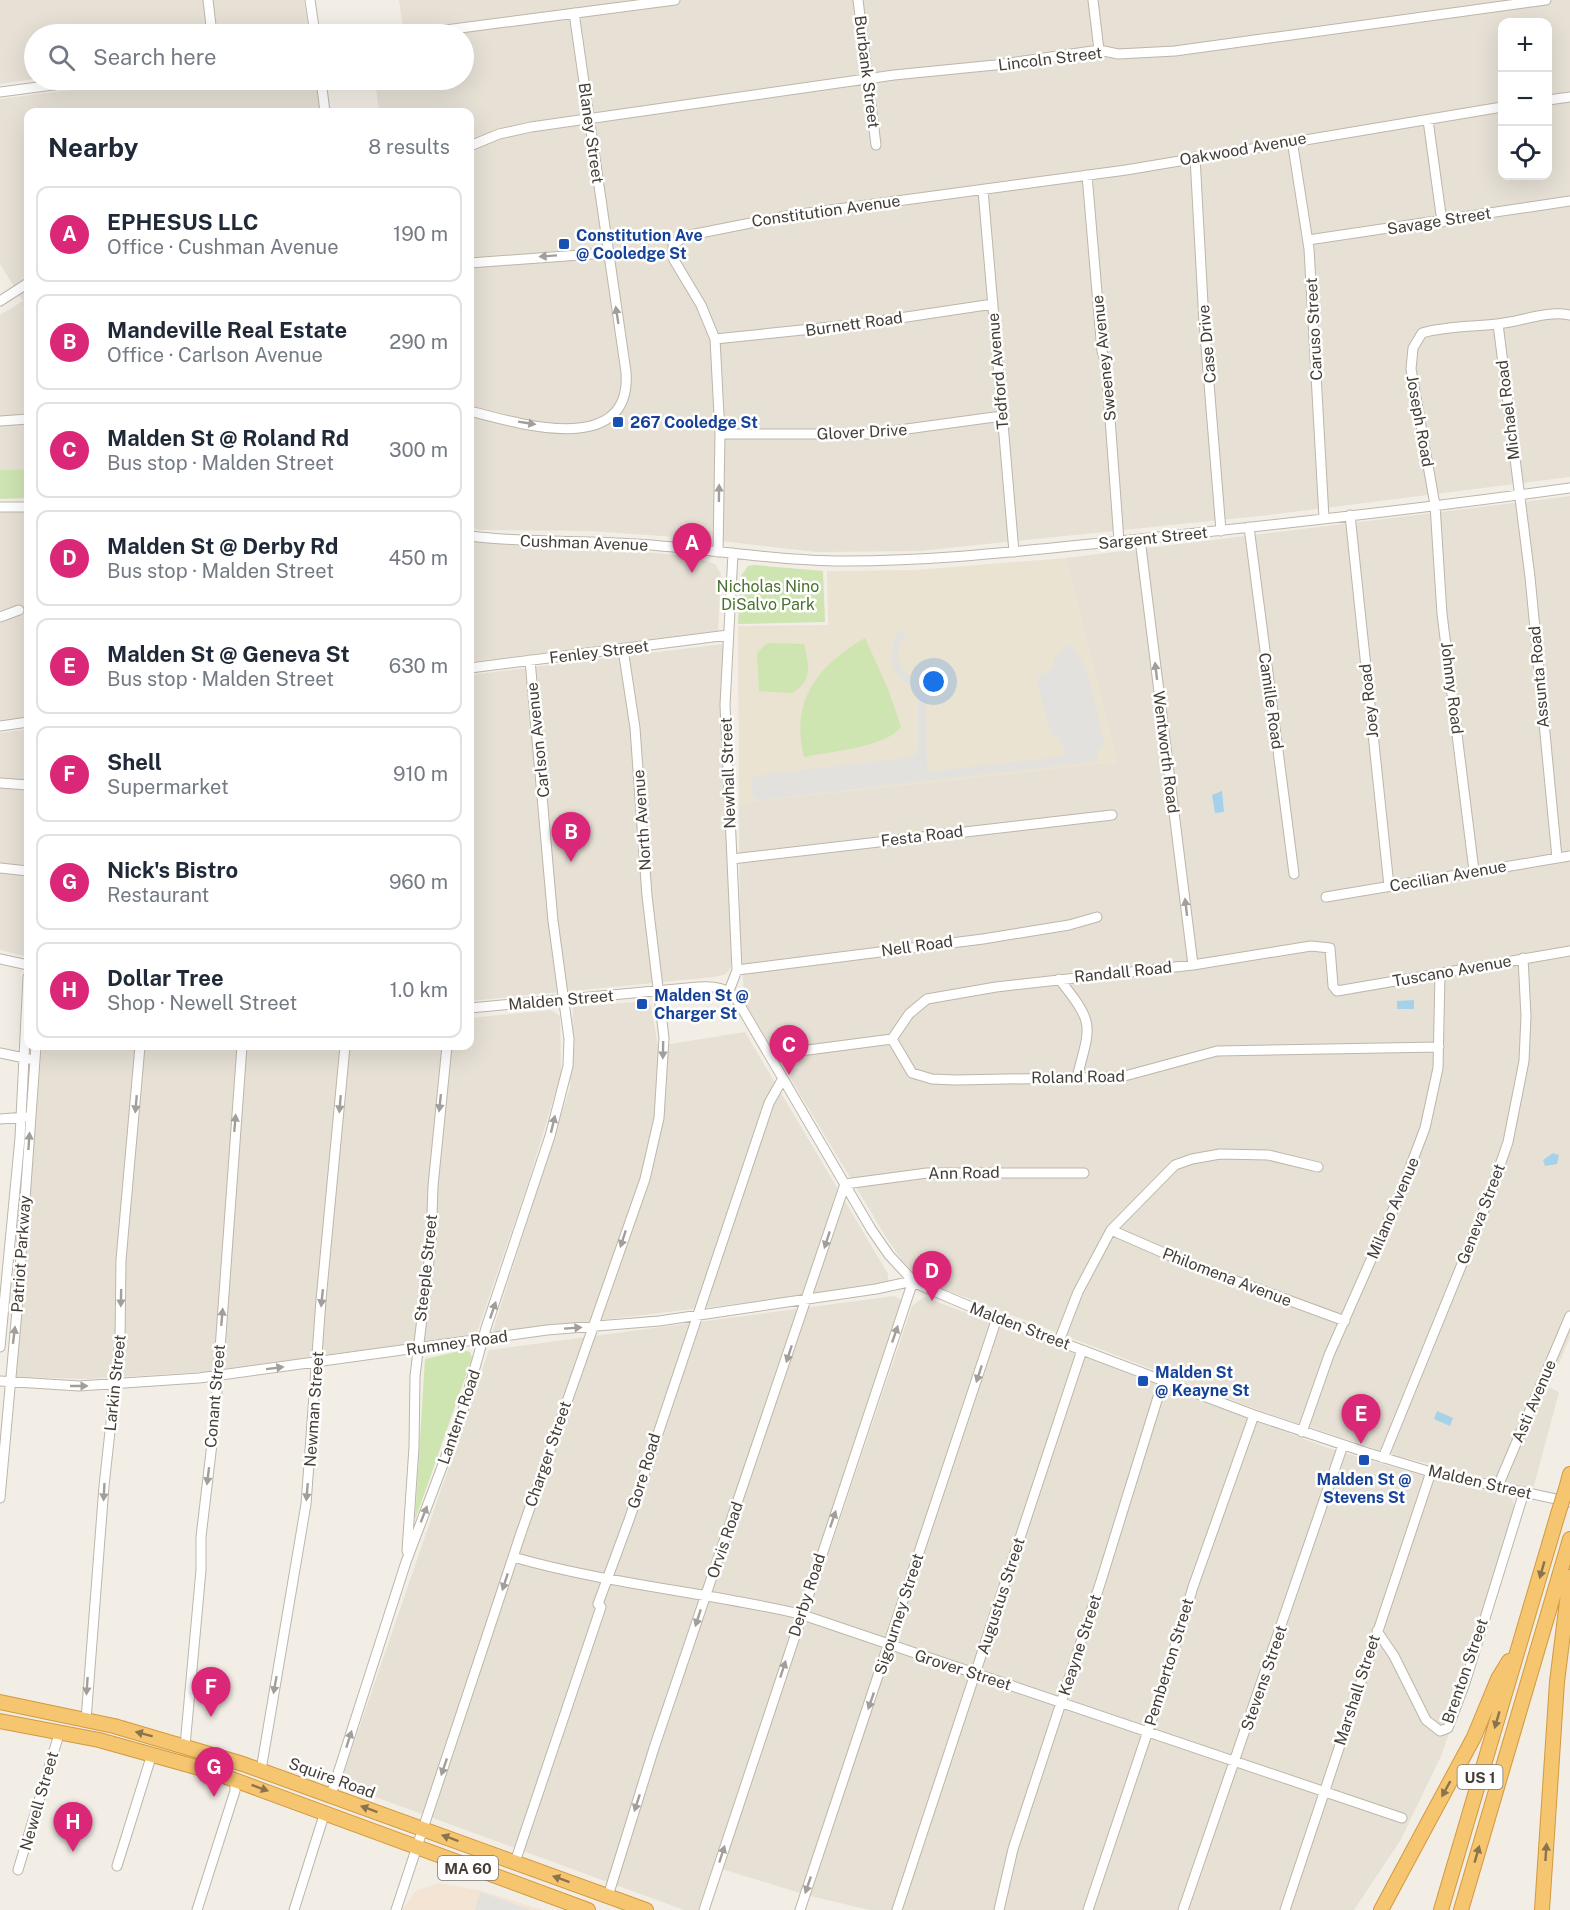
<!DOCTYPE html>
<html lang="en">
<head>
<meta charset="utf-8">
<style>
	body { margin:0; font-family:"Public Sans",sans-serif; background:#f6f6f7; color:#1f2937 }
	.controls { position:absolute; right:18px; top:18px; display:grid; overflow:hidden; border-radius:12px; box-shadow:0 6px 24px #0002 }
	.controls button { width:54px; height:54px; display:grid; place-items:center; padding:0; border:0; border-bottom:2px solid #e0e1e3; background:#fff; color:#1f2937; font:30px sans-serif }
	.you { position:absolute; left:934px; top:682px; width:21px; height:21px; margin:-15px; border:4px solid #fff; border-radius:50%; background:#1a73e8; box-shadow:0 0 0 9px #1a73e833 }
	.badge { display:grid; place-items:center; width:39px; height:39px; border-radius:50%; background:#db2777; color:#fff; font-size:20px; font-weight:700 }
	.pin { position:absolute; translate:-50% -50px; filter:drop-shadow(0 2px 3px #0008) }
	.pin::after { content:''; position:absolute; top:32px; width:21px; height:18px; background:inherit; clip-path:polygon(0 0,100% 0,50% 100%) }
	.list { margin:0; padding:0; list-style:none }
	h2 { display:flex; justify-content:space-between; align-items:center; height:78px; margin:0; padding:0 24px; font-size:26px }
	h2 small { font-size:20px; font-weight:400; color:#747a83 }
	.list li { display:grid; grid-template-columns:39px 1fr auto; gap:18px; align-items:center; box-sizing:border-box; height:96px; margin:0 12px 12px; padding:0 12px; border:2px solid #e0e1e3; border-radius:12px }
	.list b { display:block; font-size:22px; white-space:nowrap }
	.list p { margin:0; font-size:20px; white-space:nowrap; color:#747a83 }
	.list em { font-size:20px; font-style:normal; color:#747a83 }
	.icon { flex:none; width:33px; height:33px; fill:none; stroke:currentColor; stroke-width:2; stroke-linecap:round; stroke-linejoin:round }
	.map { position:relative; flex:none; width:1570px; height:1910px; overflow:hidden }
	.search { position:absolute; background:#fff; box-shadow:0 6px 24px #0002; left:24px; top:24px; width:450px; height:66px; display:flex; align-items:center; gap:15px; box-sizing:border-box; padding:0 21px; border-radius:33px; color:#747a83; font-size:22px }
	.panel { position:absolute; background:#fff; box-shadow:0 6px 24px #0002; left:24px; top:108px; width:450px; height:942px; border-radius:12px }
	.map>svg:first-child { display:block }
	.residential { fill:#e6e0d5; fill-rule:evenodd }
	.commercial { fill:#f3e4d3 }
	.education { fill:#eae3d1 }
	.green { fill:#cee4b1 }
	.parking { fill:#e3e1de }
	.water { fill:#a6d1eb }
	.lines { fill:none; stroke-linecap:round; stroke-linejoin:round }
	.minor-casing { stroke:#bdb6aa; stroke-width:11 }
	.highway-casing { stroke:#d3993f; stroke-width:16 }
	.minor { stroke:#fff; stroke-width:9 }
	.highway { stroke:#f5c56f; stroke-width:14 }
	.highway-bridge-casing { stroke:#d3993f; stroke-width:16; stroke-linecap:butt }
	.highway-bridge { stroke:#f5c56f; stroke-width:14 }
	.oneway { fill:#a29e9a }
	.oneway2 { fill:#8b744d }
	.transit-dot { fill:#1a4fb4; stroke:#fff; stroke-width:2 }
	.labels { text-anchor:middle; dominant-baseline:central; stroke-width:5; stroke-linejoin:round; paint-order:stroke }
	.shield { fill:#fff; stroke:#7c7872; stroke-width:1.5 }
	.shield-label { font-size:15px; font-weight:bold; fill:#443e36 }
	.street-label { font-size:16px; fill:#443e36; stroke:#fff }
	.transit-label { font-size:16px; font-weight:bold; fill:#164399; stroke:#fff; text-anchor:start }
	.park-label { font-size:16px; fill:#49722d; stroke:#fff }
</style>
</head>
<body>
<div class="map">
<svg width="1570" height="1910" viewBox="0 0 1570 1910">
	<rect width="100%" height="100%" fill="#f2eee6"/>
	<!-- residential -->
	<path class="residential" d="M0 0H304L309 34H34V79L0 84Z
		M399 0H1570V477L1269 515 919 551 817 552 704 539 590 531 480 530 470 527V112H379L375 80H464V34H404ZM1502 22H1548V176H1502Z
		M149 80H316L320 112H28V469L0 470V315L23 301 0 264V99Z
		M1570 496V1337L1549 1387 1559 1392 1533 1489 1397 1456 1261 1411 923 1281 903 1262 886 1237 745 1003 740 943 739 805 755 801 1117 762 1066 558Z
		M28 511V718L0 721V512Z
		M470 539 509 545 595 548 691 556 715 564 721 574 718 631 470 662Z
		M723 644 721 723 733 961 729 970 726 974 714 977 470 1001V675Z
		M28 729V957L0 950V733Z
		M647 1001 651 1006 658 1046 745 1032 888 1274V1281L882 1284 785 1298 492 1333 570 1087 573 1007Z
		M551 1010 560 1016 561 1074 528 1183 476 1335 203 1372 88 1379 13 1377 42 1046H470V1018Z
		M894 1296 902 1300 698 1910H684L340 1784 489 1350Z
		M924 1297 1328 1448 1417 1474 1506 1495 1513 1500 1514 1505 1523 1509 1442 1754 1400 1841 1354 1910H870L810 1896 722 1869 912 1306Z"/>
	<!-- commercial -->
	<path class="commercial" d="M438 1883 482 1891 543 1910H402L416 1891Z"/>
	<!-- education -->
	<path class="education" d="M1066 558 1117 762 756 801 739 805 738 626 828 625 827 571 915 570Z"/>
	<!-- green -->
	<path class="green" d="M28 469V498L0 499V470Z
		M754 565 823 571 825 622 738 624 741 576 748 566Z
		M865 638 888 689 901 727C887 747 828 752 804 757 790 701 817 666 865 638Z
		M767 643 804 644C809 665 813 681 792 693L759 691 757 653Z
		M464 1350 470 1352 472 1358 415 1520 425 1359Z"/>
	<!-- parking -->
	<path class="parking" d="M901 629 907 634 901 641 897 656 905 672 912 678 908 684 902 681 893 667 891 656 894 638Z
		M1071 644 1086 668 1094 696 1105 747 1098 749V761L757 800 751 793 753 776 912 757 918 751V693H926L927 772 1066 756 1059 737 1053 738 1036 679 1055 665 1052 659Z
		M480 1892 531 1910H475Z"/>
	<!-- water -->
	<path class="water" d="M1222 791 1224 812 1215 813 1212 795Z
		M1414 1000V1009H1397V1001Z
		M1553 1153 1559 1155 1557 1164 1545 1166 1543 1160Z
		M1437 1411 1453 1418 1450 1426 1434 1419Z"/>
	<g class="lines">
		<defs>
			<path id="minor" d="M208 0 212 34
				M310 0 315 34
				M858 0 876 145
				M1093 0 1099 50
				M415 34 675 0
				M321 80 325 112
				M0 92 91 80
				M1548 100 1570 97
				M1428 120 1442 222
				M1292 140 1309 249 1324 518
				M470 146 499 134 531 127 894 75 995 65 1099 50 1118 54 1175 51 1546 0
				M1195 157 1204 322 1221 531
				M1087 175 1102 351 1106 364 1119 541
				M983 190 1014 552
				M1308 240 1570 201
				M470 263 607 253
				M0 301 28 283
				M1498 324 1530 577 1557 858
				M715 339 860 324 993 304
				M470 411C519 424 632 458 626 372L574 13
				M0 421 28 419
				M720 434H870L1002 416
				M0 507H28
				M1350 515 1389 886
				M1249 527 1294 874
				M470 536C525 543 580 540 636 544 702 548 768 560 835 561 937 562 1039 549 1140 539 1284 524 1427 508 1570 488
				M1140 539 1193 965
				M718 552 720 434 715 339 701 305 674 260 673 245 685 236 786 216 1126 170 1502 107
				M0 617 19 610
				M470 668 728 635
				M0 726 28 722
				M0 783 28 785
				M732 859 1112 815
				M0 868 28 871
				M1474 871 1442 614 1435 505 1411 369 1413 348 1422 333C1447 326 1471 327 1497 324 1522 322 1545 310 1570 315
				M1326 897 1570 856
				M0 959 28 965
				M737 970 983 939 1069 925 1097 917
				M1059 979C1095 1024 1091 1024 1077 1077
				M729 991 737 970 725 705 733 553
				M470 1008 698 987C713 986 728 987 737 1000L871 1229 889 1255 915 1283 997 1318 1254 1415 1368 1453 1431 1472 1570 1502
				M892 1039 909 1014 927 999 996 987 1193 965 1311 946 1330 948 1333 986 1337 991 1570 951
				M0 1053 29 1059
				M770 1055 892 1039 912 1073 932 1079 956 1080 1121 1077 1217 1051 1439 1047
				M0 1119 25 1117
				M1111 1230 1187 1263 1345 1321
				M1059 1341 1078 1292 1111 1230 1175 1165 1192 1159 1220 1154 1268 1155 1318 1167
				M0 1347 20 1138 28 977
				M0 1381 79 1386 199 1378 547 1330 659 1321 876 1289 913 1281
				M1302 1432 1329 1355 1400 1194 1425 1128 1438 1068 1440 973
				M1383 1458 1488 1200 1508 1142 1524 1061 1526 1016 1523 958
				M1498 1486 1570 1316
				M0 1498 17 1311 36 1046
				M407 1551 414 1447 415 1376 431 1244 433 1186 447 1046
				M513 1557C607 1584 705 1592 800 1614L1402 1818
				M1377 1631 1394 1656 1426 1720 1440 1731 1448 1728 1465 1683 1524 1492
				M86 1720 104 1486 120 1340 121 1260 140 1046
				M185 1746 201 1570V1537L215 1418 242 1046
				M261 1770 306 1504 321 1300 345 1046
				M331 1795 406 1562 462 1414 486 1328 550 1136 568 1066 569 1039 553 921 530 660
				M515 1862 601 1607 598 1604 629 1520 769 1103 782 1080
				M117 1866 152 1754
				M18 1870 60 1731
				M608 1896 654 1748 845 1184 927 1173H1084
				M197 1910 235 1791V1779
				M294 1910 325 1812
				M396 1910 521 1533 645 1179 659 1118 664 1038 647 896 635 728 623 649
				M704 1910 913 1281
				M800 1910 997 1318
				M897 1910 1082 1350
				M999 1910 1013 1849 1101 1581 1163 1381
				M1088 1910 1163 1686 1193 1587 1254 1415
				M1183 1910 1343 1445
				M1285 1910 1431 1472"/>
			<path id="highway" d="M1566 1489 1570 1474
				M0 1702 114 1726 243 1764 646 1910
				M0 1721 99 1740 210 1771 588 1910
				M1381 1910 1474 1737 1498 1679 1509 1661
				M1441 1910 1558 1514
				M1461 1910 1570 1539
				M1542 1910 1557 1682 1570 1577"/>
		</defs>
		<!-- minor casing -->
		<use href="#minor" class="minor-casing"/>
		<!-- highway casing -->
		<use href="#highway" class="highway-casing"/>
		<!-- minor -->
		<use href="#minor" class="minor"/>
		<!-- highway -->
		<use href="#highway" class="highway"/>
		<defs>
			<path id="highway-bridge" d="M1558 1514 1566 1489"/>
		</defs>
		<!-- highway-bridge casing -->
		<use href="#highway-bridge" class="highway-bridge-casing"/>
		<!-- highway-bridge -->
		<use href="#highway-bridge" class="highway-bridge"/>
	</g>
	<!-- one-way arrows -->
	<defs><path id="oneway-solid" d="M-6-.8H1V-3.2L6.5 0L1 3.2V.8H-6Z" transform="scale(1.5)"/></defs>
	<g class="oneway">
		<use href="#oneway-solid" transform="translate(548 256) rotate(176)"/>
		<use href="#oneway-solid" transform="translate(617 315) rotate(-99)"/>
		<use href="#oneway-solid" transform="translate(527 423) rotate(9)"/>
		<use href="#oneway-solid" transform="translate(719 493) rotate(-89)"/>
		<use href="#oneway-solid" transform="translate(1156 671) rotate(-97)"/>
		<use href="#oneway-solid" transform="translate(1186 907) rotate(-97)"/>
		<use href="#oneway-solid" transform="translate(663 1050) rotate(91)"/>
		<use href="#oneway-solid" transform="translate(440 1103) rotate(96)"/>
		<use href="#oneway-solid" transform="translate(136 1104) rotate(95)"/>
		<use href="#oneway-solid" transform="translate(340 1104) rotate(95)"/>
		<use href="#oneway-solid" transform="translate(235 1123) rotate(-85)"/>
		<use href="#oneway-solid" transform="translate(553 1124) rotate(-77)"/>
		<use href="#oneway-solid" transform="translate(29 1141) rotate(-86)"/>
		<use href="#oneway-solid" transform="translate(623 1239) rotate(108)"/>
		<use href="#oneway-solid" transform="translate(827 1240) rotate(108)"/>
		<use href="#oneway-solid" transform="translate(121 1298) rotate(91)"/>
		<use href="#oneway-solid" transform="translate(322 1298) rotate(96)"/>
		<use href="#oneway-solid" transform="translate(493 1310) rotate(-71)"/>
		<use href="#oneway-solid" transform="translate(222 1317) rotate(-85)"/>
		<use href="#oneway-solid" transform="translate(573 1328) rotate(-4)"/>
		<use href="#oneway-solid" transform="translate(895 1334) rotate(-71)"/>
		<use href="#oneway-solid" transform="translate(14 1335) rotate(-83)"/>
		<use href="#oneway-solid" transform="translate(789 1354) rotate(108)"/>
		<use href="#oneway-solid" transform="translate(275 1368) rotate(-7)"/>
		<use href="#oneway-solid" transform="translate(979 1374) rotate(108)"/>
		<use href="#oneway-solid" transform="translate(79 1386)"/>
		<use href="#oneway-solid" transform="translate(208 1476) rotate(97)"/>
		<use href="#oneway-solid" transform="translate(104 1492) rotate(93)"/>
		<use href="#oneway-solid" transform="translate(307 1492) rotate(95)"/>
		<use href="#oneway-solid" transform="translate(424 1514) rotate(-69)"/>
		<use href="#oneway-solid" transform="translate(833 1519) rotate(-71)"/>
		<use href="#oneway-solid" transform="translate(505 1582) rotate(108)"/>
		<use href="#oneway-solid" transform="translate(698 1618) rotate(108)"/>
		<use href="#oneway-solid" transform="translate(783 1669) rotate(-72)"/>
		<use href="#oneway-solid" transform="translate(275 1685) rotate(100)"/>
		<use href="#oneway-solid" transform="translate(87 1686) rotate(94)"/>
		<use href="#oneway-solid" transform="translate(871 1701) rotate(109)"/>
		<use href="#oneway-solid" transform="translate(349 1739) rotate(-72)"/>
		<use href="#oneway-solid" transform="translate(444 1767) rotate(109)"/>
		<use href="#oneway-solid" transform="translate(637 1803) rotate(108)"/>
		<use href="#oneway-solid" transform="translate(722 1854) rotate(-72)"/>
		<use href="#oneway-solid" transform="translate(808 1885) rotate(109)"/>
	</g>
	<g class="oneway2">
		<use href="#oneway-solid" transform="translate(1542 1570) rotate(106)"/>
		<use href="#oneway-solid" transform="translate(1497 1720) rotate(106)"/>
		<use href="#oneway-solid" transform="translate(144 1734) rotate(-165)"/>
		<use href="#oneway-solid" transform="translate(260 1788) rotate(20)"/>
		<use href="#oneway-solid" transform="translate(1446 1789) rotate(119)"/>
		<use href="#oneway-solid" transform="translate(369 1809) rotate(-160)"/>
		<use href="#oneway-solid" transform="translate(450 1838) rotate(-160)"/>
		<use href="#oneway-solid" transform="translate(1546 1852) rotate(-86)"/>
		<use href="#oneway-solid" transform="translate(1477 1854) rotate(-74)"/>
		<use href="#oneway-solid" transform="translate(561 1879) rotate(-160)"/>
	</g>
	<!-- markers -->
	<g class="transit-dot">
		<rect x="558" y="238" width="12" height="12" rx="3"/>
		<rect x="612" y="416" width="12" height="12" rx="3"/>
		<rect x="636" y="998" width="12" height="12" rx="3"/>
		<rect x="1137" y="1375" width="12" height="12" rx="3"/>
		<rect x="1358" y="1454" width="12" height="12" rx="3"/>
	</g>
	<g class="labels">
		<!-- shield labels -->
		<g class="shield">
			<rect x="1457.5" y="1765" width="45" height="24" rx="4.5"/>
			<rect x="438" y="1856" width="60" height="24" rx="4.5"/>
		</g>
		<g class="shield-label">
			<text x="1480" y="1777">US 1</text>
			<text x="468" y="1868">MA 60</text>
		</g>
		<!-- street labels -->
		<g class="street-label">
			<text transform="translate(1050 59) rotate(-7)">Lincoln Street</text>
			<text transform="translate(867 72) rotate(83)">Burbank Street</text>
			<text transform="translate(591 133) rotate(82)">Blaney Street</text>
			<text transform="translate(1243 149) rotate(-10)">Oakwood Avenue</text>
			<text transform="translate(826 211) rotate(-8)">Constitution Avenue</text>
			<text transform="translate(1439 221) rotate(-9)">Savage Street</text>
			<text transform="translate(854 324) rotate(-8)">Burnett Road</text>
			<text transform="translate(1314 329) rotate(-93)">Caruso Street</text>
			<text transform="translate(1207 344) rotate(-95)">Case Drive</text>
			<text transform="translate(1104 358) rotate(-96)">Sweeney Avenue</text>
			<text transform="translate(998 371) rotate(-95)">Tedford Avenue</text>
			<text transform="translate(1508 410) rotate(-97)">Michael Road</text>
			<text transform="translate(1420 421) rotate(80)">Joseph Road</text>
			<text transform="translate(862 432) rotate(-3)">Glover Drive</text>
			<text transform="translate(1153 538) rotate(-6)">Sargent Street</text>
			<text transform="translate(584 543) rotate(2)">Cushman Avenue</text>
			<text transform="translate(599 652) rotate(-7)">Fenley Street</text>
			<text transform="translate(1539 677) rotate(-95)">Assunta Road</text>
			<text transform="translate(1452 688) rotate(83)">Johnny Road</text>
			<text transform="translate(1271 701) rotate(82)">Camille Road</text>
			<text transform="translate(1369 701) rotate(-96)">Joey Road</text>
			<text transform="translate(538 740) rotate(-96)">Carlson Avenue</text>
			<text transform="translate(1166 752) rotate(83)">Wentworth Road</text>
			<text transform="translate(728 773) rotate(-92)">Newhall Street</text>
			<text transform="translate(642 820) rotate(-94)">North Avenue</text>
			<text transform="translate(922 836) rotate(-7)">Festa Road</text>
			<text transform="translate(1448 876) rotate(-10)">Cecilian Avenue</text>
			<text transform="translate(917 946) rotate(-8)">Nell Road</text>
			<text transform="translate(1452 971) rotate(-10)">Tuscano Avenue</text>
			<text transform="translate(1123 972) rotate(-6)">Randall Road</text>
			<text transform="translate(561 1000) rotate(-5)">Malden Street</text>
			<text transform="translate(1078 1077) rotate(-1)">Roland Road</text>
			<text transform="translate(964 1173) rotate(-1)">Ann Road</text>
			<text transform="translate(1393 1208) rotate(-67)">Milano Avenue</text>
			<text transform="translate(1481 1214) rotate(-69)">Geneva Street</text>
			<text transform="translate(21 1254) rotate(-86)">Patriot Parkway</text>
			<text transform="translate(426 1268) rotate(-84)">Steeple Street</text>
			<text transform="translate(1227 1277) rotate(21)">Philomena Avenue</text>
			<text transform="translate(1020 1326) rotate(21)">Malden Street</text>
			<text transform="translate(457 1343) rotate(-8)">Rumney Road</text>
			<text transform="translate(115 1383) rotate(-84)">Larkin Street</text>
			<text transform="translate(215 1396) rotate(-85)">Conant Street</text>
			<text transform="translate(1534 1401) rotate(-67)">Asti Avenue</text>
			<text transform="translate(314 1409) rotate(-86)">Newman Street</text>
			<text transform="translate(459 1417) rotate(-71)">Lantern Road</text>
			<text transform="translate(548 1454) rotate(-71)">Charger Street</text>
			<text transform="translate(644 1471) rotate(-73)">Gore Road</text>
			<text transform="translate(1480 1482) rotate(13)">Malden Street</text>
			<text transform="translate(725 1540) rotate(-71)">Orvis Road</text>
			<text transform="translate(807 1595) rotate(-72)">Derby Road</text>
			<text transform="translate(1001 1596) rotate(-72)">Augustus Street</text>
			<text transform="translate(899 1614) rotate(-72)">Sigourney Street</text>
			<text transform="translate(1080 1645) rotate(-72)">Keayne Street</text>
			<text transform="translate(1169 1662) rotate(-73)">Pemberton Street</text>
			<text transform="translate(963 1670) rotate(18)">Grover Street</text>
			<text transform="translate(1465 1671) rotate(-71)">Brenton Street</text>
			<text transform="translate(1264 1678) rotate(-71)">Stevens Street</text>
			<text transform="translate(1357 1690) rotate(-72)">Marshall Street</text>
			<text transform="translate(332 1778) rotate(20)">Squire Road</text>
			<text transform="translate(39 1801) rotate(-74)">Newell Street</text>
		</g>
		<!-- transit labels -->
		<g class="transit-label">
			<text x="576" y="235">Constitution Ave<tspan x="576" dy="18">@ Cooledge St</tspan></text>
			<text x="630" y="422">267 Cooledge St</text>
			<text x="654" y="995">Malden St @<tspan x="654" dy="18">Charger St</tspan></text>
			<text x="1155" y="1372">Malden St<tspan x="1155" dy="18">@ Keayne St</tspan></text>
			<text x="1364" y="1479" text-anchor="middle">Malden St @<tspan x="1364" dy="18">Stevens St</tspan></text>
		</g>
		<!-- park labels -->
		<g class="park-label">
			<text x="768" y="586">Nicholas Nino<tspan x="768" dy="18">DiSalvo Park</tspan></text>
		</g>
	</g>
</svg>
<div class="controls">
<button>+</button>
<button>−</button>
<button><svg class="icon" aria-label="locate" viewBox="0 0 24 24"><circle cx="12" cy="12" r="6"/><path d="M12 2v4M12 18v4M2 12h4M18 12h4"/></svg></button>
</div>
<div class="you"></div>
<div class="pin badge" style="left:692px;top:573px">A</div>
<div class="pin badge" style="left:571px;top:862px">B</div>
<div class="pin badge" style="left:789px;top:1075px">C</div>
<div class="pin badge" style="left:932px;top:1301px">D</div>
<div class="pin badge" style="left:1361px;top:1444px">E</div>
<div class="pin badge" style="left:211px;top:1717px">F</div>
<div class="pin badge" style="left:214px;top:1797px">G</div>
<div class="pin badge" style="left:73px;top:1852px">H</div>
<div class="search"><svg class="icon" aria-label="search" viewBox="0 0 24 24"><circle cx="10" cy="10" r="6"/><path d="M15 15l6 6"/></svg>Search here</div>
<section class="panel">
<h2>Nearby<small>8 results</small></h2>
<ul class="list">
<li><span class="badge">A</span><div><b>EPHESUS LLC</b><p>Office · Cushman Avenue</p></div><em>190 m</em></li>
<li><span class="badge">B</span><div><b>Mandeville Real Estate</b><p>Office · Carlson Avenue</p></div><em>290 m</em></li>
<li><span class="badge">C</span><div><b>Malden St @ Roland Rd</b><p>Bus stop · Malden Street</p></div><em>300 m</em></li>
<li><span class="badge">D</span><div><b>Malden St @ Derby Rd</b><p>Bus stop · Malden Street</p></div><em>450 m</em></li>
<li><span class="badge">E</span><div><b>Malden St @ Geneva St</b><p>Bus stop · Malden Street</p></div><em>630 m</em></li>
<li><span class="badge">F</span><div><b>Shell</b><p>Supermarket</p></div><em>910 m</em></li>
<li><span class="badge">G</span><div><b>Nick's Bistro</b><p>Restaurant</p></div><em>960 m</em></li>
<li><span class="badge">H</span><div><b>Dollar Tree</b><p>Shop · Newell Street</p></div><em>1.0 km</em></li>
</ul>
</section>
</div>
</body>
</html>
